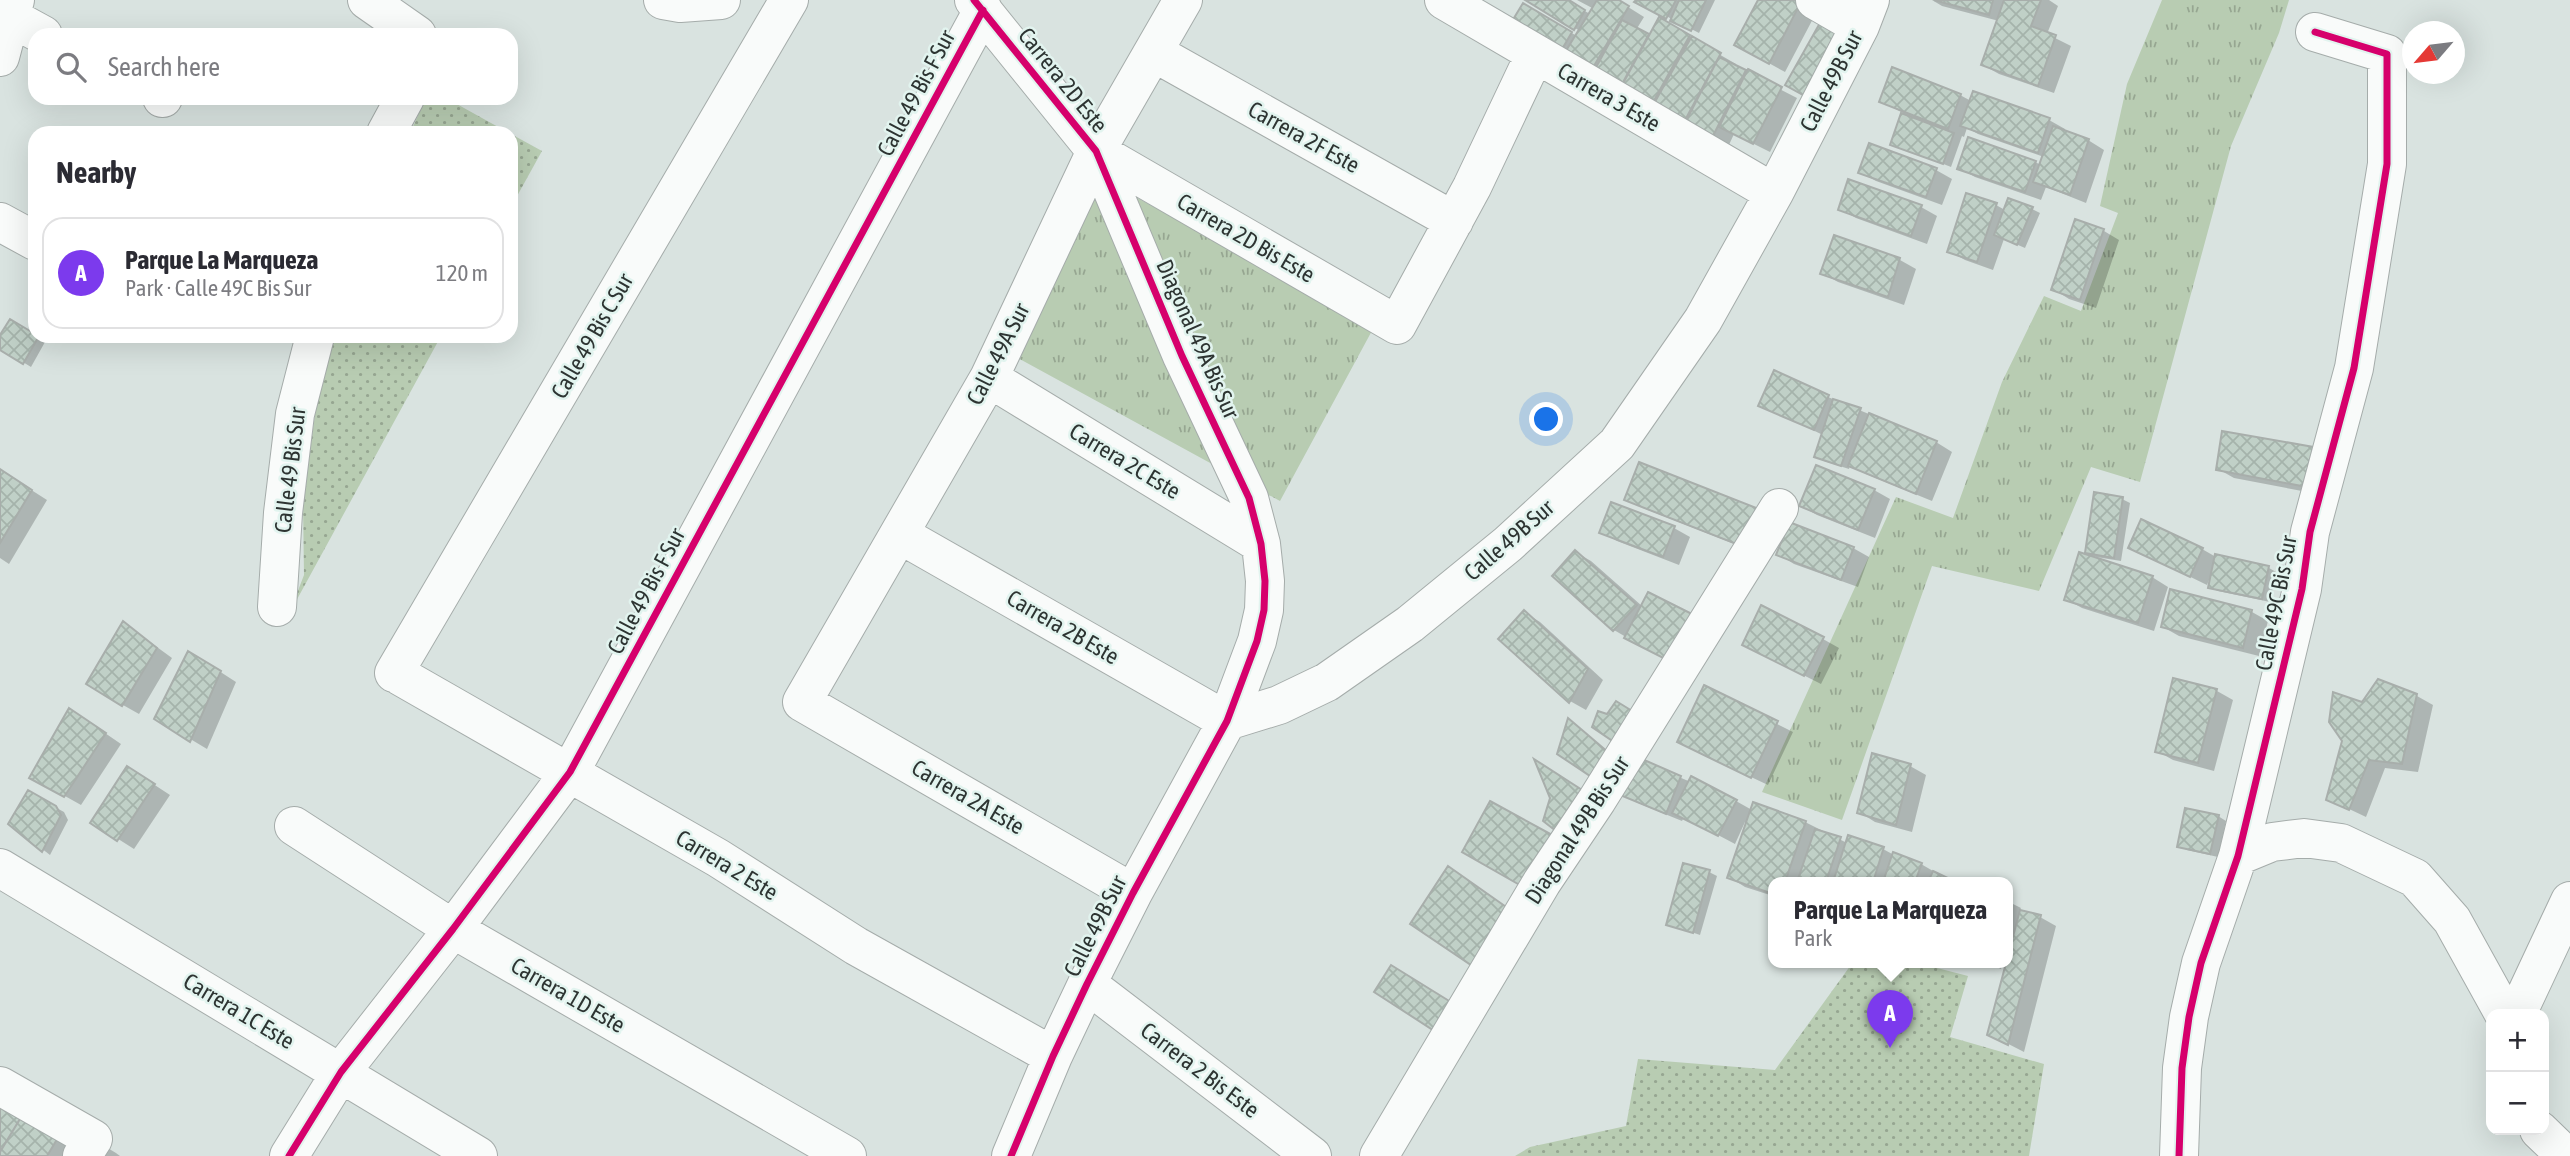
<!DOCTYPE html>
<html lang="en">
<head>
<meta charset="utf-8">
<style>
	body { margin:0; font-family:"Asap Condensed",sans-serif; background:#f7f7f7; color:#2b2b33 }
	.controls { position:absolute; right:21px; bottom:21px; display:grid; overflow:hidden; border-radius:14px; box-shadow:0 7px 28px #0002 }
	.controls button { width:63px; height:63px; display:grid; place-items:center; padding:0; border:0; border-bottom:2px solid #e1e1e2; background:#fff; color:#2b2b33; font:35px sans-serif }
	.compass { position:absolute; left:2402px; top:21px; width:63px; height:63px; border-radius:50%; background:#fff; box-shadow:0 7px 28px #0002; rotate:242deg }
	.you { position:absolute; left:1547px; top:420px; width:24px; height:24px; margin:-18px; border:5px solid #fff; border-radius:50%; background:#1a73e8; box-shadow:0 0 0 10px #1a73e833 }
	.badge { display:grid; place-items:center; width:46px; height:46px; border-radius:50%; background:#7c3aed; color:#fff; font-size:23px; font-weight:700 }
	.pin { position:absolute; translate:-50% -58px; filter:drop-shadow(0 2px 4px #0008) }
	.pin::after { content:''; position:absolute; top:37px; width:24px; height:21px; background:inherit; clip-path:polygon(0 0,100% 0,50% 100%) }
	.popup { position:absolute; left:1768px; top:877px; width:245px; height:91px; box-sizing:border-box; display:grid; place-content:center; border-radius:14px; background:#fff; filter:drop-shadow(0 2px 5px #0005); font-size:23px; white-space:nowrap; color:#7c7c81 }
	.popup b { font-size:26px; color:#2b2b33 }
	.popup::after { content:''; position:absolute; left:50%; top:100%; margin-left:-14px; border:14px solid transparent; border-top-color:#fff }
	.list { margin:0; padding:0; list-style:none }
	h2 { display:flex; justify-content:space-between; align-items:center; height:91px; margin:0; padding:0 28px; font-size:30px }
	h2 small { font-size:23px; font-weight:400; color:#7c7c81 }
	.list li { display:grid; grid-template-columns:46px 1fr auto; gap:21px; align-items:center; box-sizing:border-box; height:112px; margin:0 14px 14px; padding:0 14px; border:2px solid #e1e1e2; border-radius:21px }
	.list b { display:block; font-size:26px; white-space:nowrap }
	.list p { margin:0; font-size:23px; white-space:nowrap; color:#7c7c81 }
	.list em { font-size:23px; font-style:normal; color:#7c7c81 }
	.icon { flex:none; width:38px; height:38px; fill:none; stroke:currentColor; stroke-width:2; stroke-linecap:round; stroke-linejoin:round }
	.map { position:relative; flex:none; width:2570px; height:1156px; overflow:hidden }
	.search { position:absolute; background:#fff; box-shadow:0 7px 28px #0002; left:28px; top:28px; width:490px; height:77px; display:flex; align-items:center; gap:18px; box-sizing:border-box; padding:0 24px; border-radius:21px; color:#7c7c81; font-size:26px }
	.panel { position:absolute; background:#fff; box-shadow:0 7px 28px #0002; left:28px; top:126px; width:490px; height:217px; border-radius:21px }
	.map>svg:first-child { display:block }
	.grass { fill:url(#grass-tufts) }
	.park { fill:url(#park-dots) }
	.shadow { fill:#0003 }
	.building { fill:url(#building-cross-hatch); stroke:#a8aeab; stroke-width:2 }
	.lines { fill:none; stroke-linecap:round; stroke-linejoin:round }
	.minor-casing { stroke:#a5acaa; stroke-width:40 }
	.minor { stroke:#f9fbfa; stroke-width:38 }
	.cycleway-casing { stroke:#e2f4ef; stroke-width:11 }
	.cycleway { stroke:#d6006c; stroke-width:7 }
	.labels { text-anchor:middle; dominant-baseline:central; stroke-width:5; stroke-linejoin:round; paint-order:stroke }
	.street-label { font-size:23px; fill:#2d3432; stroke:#e2f4ef }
</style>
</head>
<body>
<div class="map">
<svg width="2570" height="1156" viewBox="0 0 2570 1156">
	<defs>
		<pattern id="grass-tufts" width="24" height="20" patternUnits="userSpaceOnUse" patternTransform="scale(1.75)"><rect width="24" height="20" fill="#b8ccb2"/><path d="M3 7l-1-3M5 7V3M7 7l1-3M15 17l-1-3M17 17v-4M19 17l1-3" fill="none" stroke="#96a691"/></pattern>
		<pattern id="park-dots" width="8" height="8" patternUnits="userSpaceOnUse" patternTransform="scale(1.75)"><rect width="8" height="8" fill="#b8ccb2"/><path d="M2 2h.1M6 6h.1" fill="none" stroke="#96a691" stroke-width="1.8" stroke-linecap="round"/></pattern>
		<pattern id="building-cross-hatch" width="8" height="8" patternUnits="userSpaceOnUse" patternTransform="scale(1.75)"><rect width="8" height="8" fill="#c0d0c7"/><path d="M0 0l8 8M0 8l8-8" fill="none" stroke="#a5b3ab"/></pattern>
	</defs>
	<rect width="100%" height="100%" fill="#d9e3e0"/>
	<!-- grass -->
	<path class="grass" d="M2162 0H2289L2279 33 2231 146 2140 482 2091 467 2039 591 1932 566 1842 820 1762 792 1896 497 1953 518 2002 382 2044 296 2081 311 2118 213 2100 206 2127 84Z
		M1099 177 1374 327 1280 501 1005 351Z"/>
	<!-- park -->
	<path class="park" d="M426 98H446L509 133H410Z
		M511 134 542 151 511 207Z
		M332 336H441L289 614 304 575 303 503 316 407Z
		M1853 962H1914L1968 976 1950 1037 2044 1064 2029 1156H1515L1530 1147 1626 1126 1638 1059 1775 1070Z"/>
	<!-- shadow -->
	<path class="shadow" d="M1528 0H1566L1590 14 1594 9 1577 0H1617L1644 17 1636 30 1650 37 1660 20 1736 64 1734 66 1797 98 1770 152 1734 134 1728 147 1567 54 1524 6 1577 36 1580 31Z
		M1635 0H1715L1699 33Z
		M1760 0H1794L1816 13 1785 72 1736 45Z
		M1932 0H2049L2058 6 2047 34 2071 46 2054 93 1999 74 1983 65 1999 21 1942 6Z
		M1960 95 1971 101 2049 120 2065 129 2064 132 2088 140 2104 150 2086 203 2046 187 2041 200 1975 177 1959 168 2035 162 2041 165 2044 157 1978 134 1967 128 1964 137 1962 136 1951 167 1893 144 1903 113 1881 101Z
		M1936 170 1952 179 1942 205 1876 181 1860 172Z
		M1996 205 2005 210 2032 209 2040 213 2025 248 2004 239 1993 270 1965 260 1949 251Z
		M1921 207 1937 216 1927 244 1856 218 1840 209Z
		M2076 221 2104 231 2119 240 2096 308 2069 299 2053 289Z
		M1835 237 1900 260 1916 269 1904 305 1838 282 1822 273Z
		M35 335 45 342 31 367 0 348V338Z
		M1828 397 1936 442 1952 452 1932 501 1866 474 1850 465 1849 469 1824 461 1816 457 1823 435 1760 405Z
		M2313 449 2323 495 2234 478 2218 469Z
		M0 470 47 500 9 564 0 558Z
		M1874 490 1890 499 1875 538 1817 515 1801 506Z
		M1627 499 1758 510 1760 554 1643 508Z
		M2122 499 2130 503 2121 561 2096 557 2087 552Z
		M1674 528 1690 537 1679 565 1617 541 1601 532Z
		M1853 548 1869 557 1858 587 1794 564 1778 554Z
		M2131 548 2202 549 2216 557 2269 568 2276 572 2270 602 2218 591 2210 587 2211 575 2207 585Z
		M1575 552 1591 561 1642 606 1643 647 1614 630Z
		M2152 577 2168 587 2154 631 2082 608 2066 599Z
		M2171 591 2252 612 2268 621 2259 656 2179 636 2163 627Z
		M1524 612 1540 622 1603 680 1586 710 1570 701 1500 639Z
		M124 623 172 658 139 714 123 705Z
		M1823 639 1839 648 1821 684 1760 653Z
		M205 662 236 682 207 749 157 719Z
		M2175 681 2217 691 2233 700 2214 771 2173 760 2157 751Z
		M1705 688 1793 732 1768 785 1696 751Z
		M2417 696 2433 705 2418 772 2385 768 2366 817 2328 799 2363 705Z
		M86 720 121 744 81 805 31 777Z
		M1636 759 1736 801 1752 810 1805 822 1847 843 1883 849 1894 855 1921 864 1952 882H1773V896L1745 887 1729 877 1748 823 1745 822 1735 844 1684 817 1682 821 1638 803 1622 794Z
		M1910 766 1926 775 1912 832 1875 822 1859 812Z
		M144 778 170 795 134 849 93 823Z
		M29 793 64 812 68 820 50 855 10 824Z
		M2218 816 2226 821 2218 857 2187 850 2179 846Z
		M1709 872 1717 876 1700 935 1668 924Z
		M2007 901 2021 908 2019 912 2040 917 2056 926 2024 1052 1989 1034 2016 932H2013L2007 949Z
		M1982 962H2003L2001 969Z
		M0 1099 77 1141 68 1156H0Z
		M101 1144 116 1153 120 1156H93Z"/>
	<!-- building -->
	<path class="building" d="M1525 0H1569L1585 10 1574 30Z
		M1597 0H1619L1629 6 1591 71 1564 54Z
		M1636 0H1676L1666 19 1634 2Z
		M1679 0H1706L1691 31 1670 21Z
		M1758 0H1797L1801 2 1769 64 1734 45Z
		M1934 0H1993L1989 15Z
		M2004 0H2041L2031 26 2056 35 2038 86 1981 65Z
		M1523 3 1572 32 1561 51 1511 23Z
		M1659 17 1690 35 1651 106 1620 89Z
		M1622 20 1649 34 1621 86 1594 71Z
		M1820 23 1847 39 1812 100 1785 85Z
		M1692 36 1721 53 1683 124 1652 107Z
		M1719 57 1746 70 1711 140 1684 125Z
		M1892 67 1961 94 1948 129 1879 102Z
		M1748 69 1782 87 1753 144 1719 127Z
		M1973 91 2050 118 2038 153 1960 126Z
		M1901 113 1954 133 1943 164 1890 145Z
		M2053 126 2089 139 2070 195 2033 182Z
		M1968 137 2036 161 2025 192 1957 169Z
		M1869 143 1937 168 1926 197 1858 173Z
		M1848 179 1922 205 1911 236 1838 210Z
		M1966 193 1997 203 1977 262 1947 252Z
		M2008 198 2033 207 2017 245 1994 235Z
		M2075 219 2104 229 2080 300 2051 290Z
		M1834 235 1900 258 1888 297 1820 274Z
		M10 319 35 334V336H39L23 364 0 350V335Z
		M1774 370 1829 395 1814 430 1758 406Z
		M1833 399 1861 408 1841 466 1814 457Z
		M1869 413 1937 441 1916 494 1848 466Z
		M2222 431 2314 447 2307 487 2216 470Z
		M1639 462 1759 509 1744 547 1624 500Z
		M1816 465 1875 489 1858 530 1799 506Z
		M0 469 32 490 0 543Z
		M2094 492 2123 497 2114 558 2085 553Z
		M1611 502 1675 526 1663 557 1599 533Z
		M2141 519 2203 548 2190 577 2128 548Z
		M1789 522 1854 547 1841 580 1776 555Z
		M1575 550 1637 605 1613 631 1552 576Z
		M2079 552 2153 576 2138 623 2064 600Z
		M2215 554 2269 566 2262 599 2208 588Z
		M2170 589 2252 610 2243 648 2161 627Z
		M1648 592 1696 616 1673 663 1624 638Z
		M1761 605 1824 637 1804 676 1742 645Z
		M1524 610 1588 669 1569 703 1498 639Z
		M123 621 157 648 122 706 86 684Z
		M188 651 221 671 190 742 154 719Z
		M2173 678 2217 689 2198 763 2155 752Z
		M2378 679 2417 694 2402 764 2369 760 2349 810 2326 800 2342 741 2329 722 2333 692 2362 702Z
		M1704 685 1778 721 1751 778 1677 742Z
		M1616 701 1637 714 1617 744 1592 727 1598 711 1607 714Z
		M69 708 106 733 64 797 29 778Z
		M1568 718 1616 759 1602 784 1557 754Z
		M1872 753 1911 764 1896 825 1857 813Z
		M1635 756 1681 776 1666 814 1620 795Z
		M1534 759 1593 797 1565 838 1543 821 1550 798Z
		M127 766 155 784 117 841 90 823Z
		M1691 776 1737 800 1718 836 1672 813Z
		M28 790 56 806 61 815 42 852 8 824Z
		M1490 801 1554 836 1525 888 1462 852Z
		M1753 802 1806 821 1785 882H1773V894L1727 878Z
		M2185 808 2219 815 2210 854 2177 847Z
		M1815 829 1841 837 1826 882H1797Z
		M1848 835 1884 847 1873 882H1833Z
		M1893 852 1922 863 1915 882H1883Z
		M1683 863 1710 870 1693 933 1666 925Z
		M1448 866 1509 909 1471 965 1410 924Z
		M1933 871 1956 882H1928Z
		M2020 910 2041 915 2008 1045 1987 1035Z
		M1391 965 1454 1004 1436 1032 1374 992Z
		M0 1098 26 1109 0 1152Z
		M26 1109 62 1131 47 1156H0V1152Z"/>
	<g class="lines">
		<defs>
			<path id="minor" d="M367 0 417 35
				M663 0 680 3 721 0
				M974 0 1096 151 1182 356 1249 498 1261 544 1265 581 1264 610 1257 641 1227 721 1133 893 1087 984 1053 1056 1011 1156
				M1444 0 1774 193
				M1815 0 1860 26
				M10 17 43 35
				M1153 52 1454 221
				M0 57 15 0
				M162 98H163
				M386 133 405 98
				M1096 151 1397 325 1472 187 1535 54
				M0 222 35 241
				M989 378 1261 544
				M899 534 1227 721
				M277 607 283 513 295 414 315 336
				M394 673 789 0
				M400 676 718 858 856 946 1053 1056
				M1227 721 1279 705 1327 682 1410 624 1508 544 1617 444 1703 320 1774 193 1860 26 1870 0
				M294 826 453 929 847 1156
				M2238 856 2272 842 2304 838 2341 843 2415 878 2452 920 2504 1014
				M0 868 478 1156
				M1133 893 802 702 989 378 1096 151 1183 0
				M1087 984 1312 1156
				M2517 1014 2570 901
				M0 1086 93 1139 82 1156
				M2539 1130 2566 1156
				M289 1156 341 1072 453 929 570 772 983 10
				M1379 1156 1542 882 1597 800 1779 508
				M2179 1156 2182 1068 2189 1017 2201 963 2238 856 2302 589 2310 532 2354 368 2387 164V54L2315 32"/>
		</defs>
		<!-- minor casing -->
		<use href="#minor" class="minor-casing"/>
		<!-- minor -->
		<use href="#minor" class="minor"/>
		<defs>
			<path id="cycleway" d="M974 0 1096 151 1182 356 1249 498 1261 544 1265 581 1264 610 1257 641 1227 721 1133 893 1087 984 1053 1056 1011 1156
				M289 1156 341 1072 453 929 570 772 983 10
				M2179 1156 2182 1068 2189 1017 2201 963 2238 856 2302 589 2310 532 2354 368 2387 164V54L2315 32"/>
		</defs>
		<!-- cycleway casing -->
		<use href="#cycleway" class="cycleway-casing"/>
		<!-- cycleway -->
		<use href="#cycleway" class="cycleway"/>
	</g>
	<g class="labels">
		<!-- street labels -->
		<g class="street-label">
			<text transform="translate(1063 80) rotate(51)">Carrera 2D Este</text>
			<text transform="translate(1831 81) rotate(-63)">Calle 49B Sur</text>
			<text transform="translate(916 93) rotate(-62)">Calle 49 Bis F Sur</text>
			<text transform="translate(1609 97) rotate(30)">Carrera 3 Este</text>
			<text transform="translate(1304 137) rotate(29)">Carrera 2F Este</text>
			<text transform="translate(1246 238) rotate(30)">Carrera 2D Bis Este</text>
			<text transform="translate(592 336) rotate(-60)">Calle 49 Bis C Sur</text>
			<text transform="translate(1198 339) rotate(66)">Diagonal 49A Bis Sur</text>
			<text transform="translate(998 354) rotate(-63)">Calle 49A Sur</text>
			<text transform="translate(1125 461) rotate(31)">Carrera 2C Este</text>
			<text transform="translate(290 470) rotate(-83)">Calle 49 Bis Sur</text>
			<text transform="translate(1509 540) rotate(-41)">Calle 49B Sur</text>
			<text transform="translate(646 591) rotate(-62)">Calle 49 Bis F Sur</text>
			<text transform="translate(2276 603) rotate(-79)">Calle 49C Bis Sur</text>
			<text transform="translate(1063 627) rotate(30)">Carrera 2B Este</text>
			<text transform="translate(968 797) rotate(30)">Carrera 2A Este</text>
			<text transform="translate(1577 830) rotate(-57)">Diagonal 49B Bis Sur</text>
			<text transform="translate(727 865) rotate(31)">Carrera 2 Este</text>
			<text transform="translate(1095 926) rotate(-63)">Calle 49B Sur</text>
			<text transform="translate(568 995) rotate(30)">Carrera 1D Este</text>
			<text transform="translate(239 1011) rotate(31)">Carrera 1C Este</text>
			<text transform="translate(1200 1070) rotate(37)">Carrera 2 Bis Este</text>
		</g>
	</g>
</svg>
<div class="controls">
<button>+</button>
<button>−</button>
</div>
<svg class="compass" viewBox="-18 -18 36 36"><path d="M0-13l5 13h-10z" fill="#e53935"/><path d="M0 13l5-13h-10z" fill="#7c7c81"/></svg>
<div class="you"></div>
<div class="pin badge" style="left:1890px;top:1048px">A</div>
<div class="popup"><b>Parque La Marqueza</b>Park</div>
<div class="search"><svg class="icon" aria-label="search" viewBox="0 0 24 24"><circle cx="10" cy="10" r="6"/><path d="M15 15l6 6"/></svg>Search here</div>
<section class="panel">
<h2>Nearby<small></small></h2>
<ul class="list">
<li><span class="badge">A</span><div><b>Parque La Marqueza</b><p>Park · Calle 49C Bis Sur</p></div><em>120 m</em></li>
</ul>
</section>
</div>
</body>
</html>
